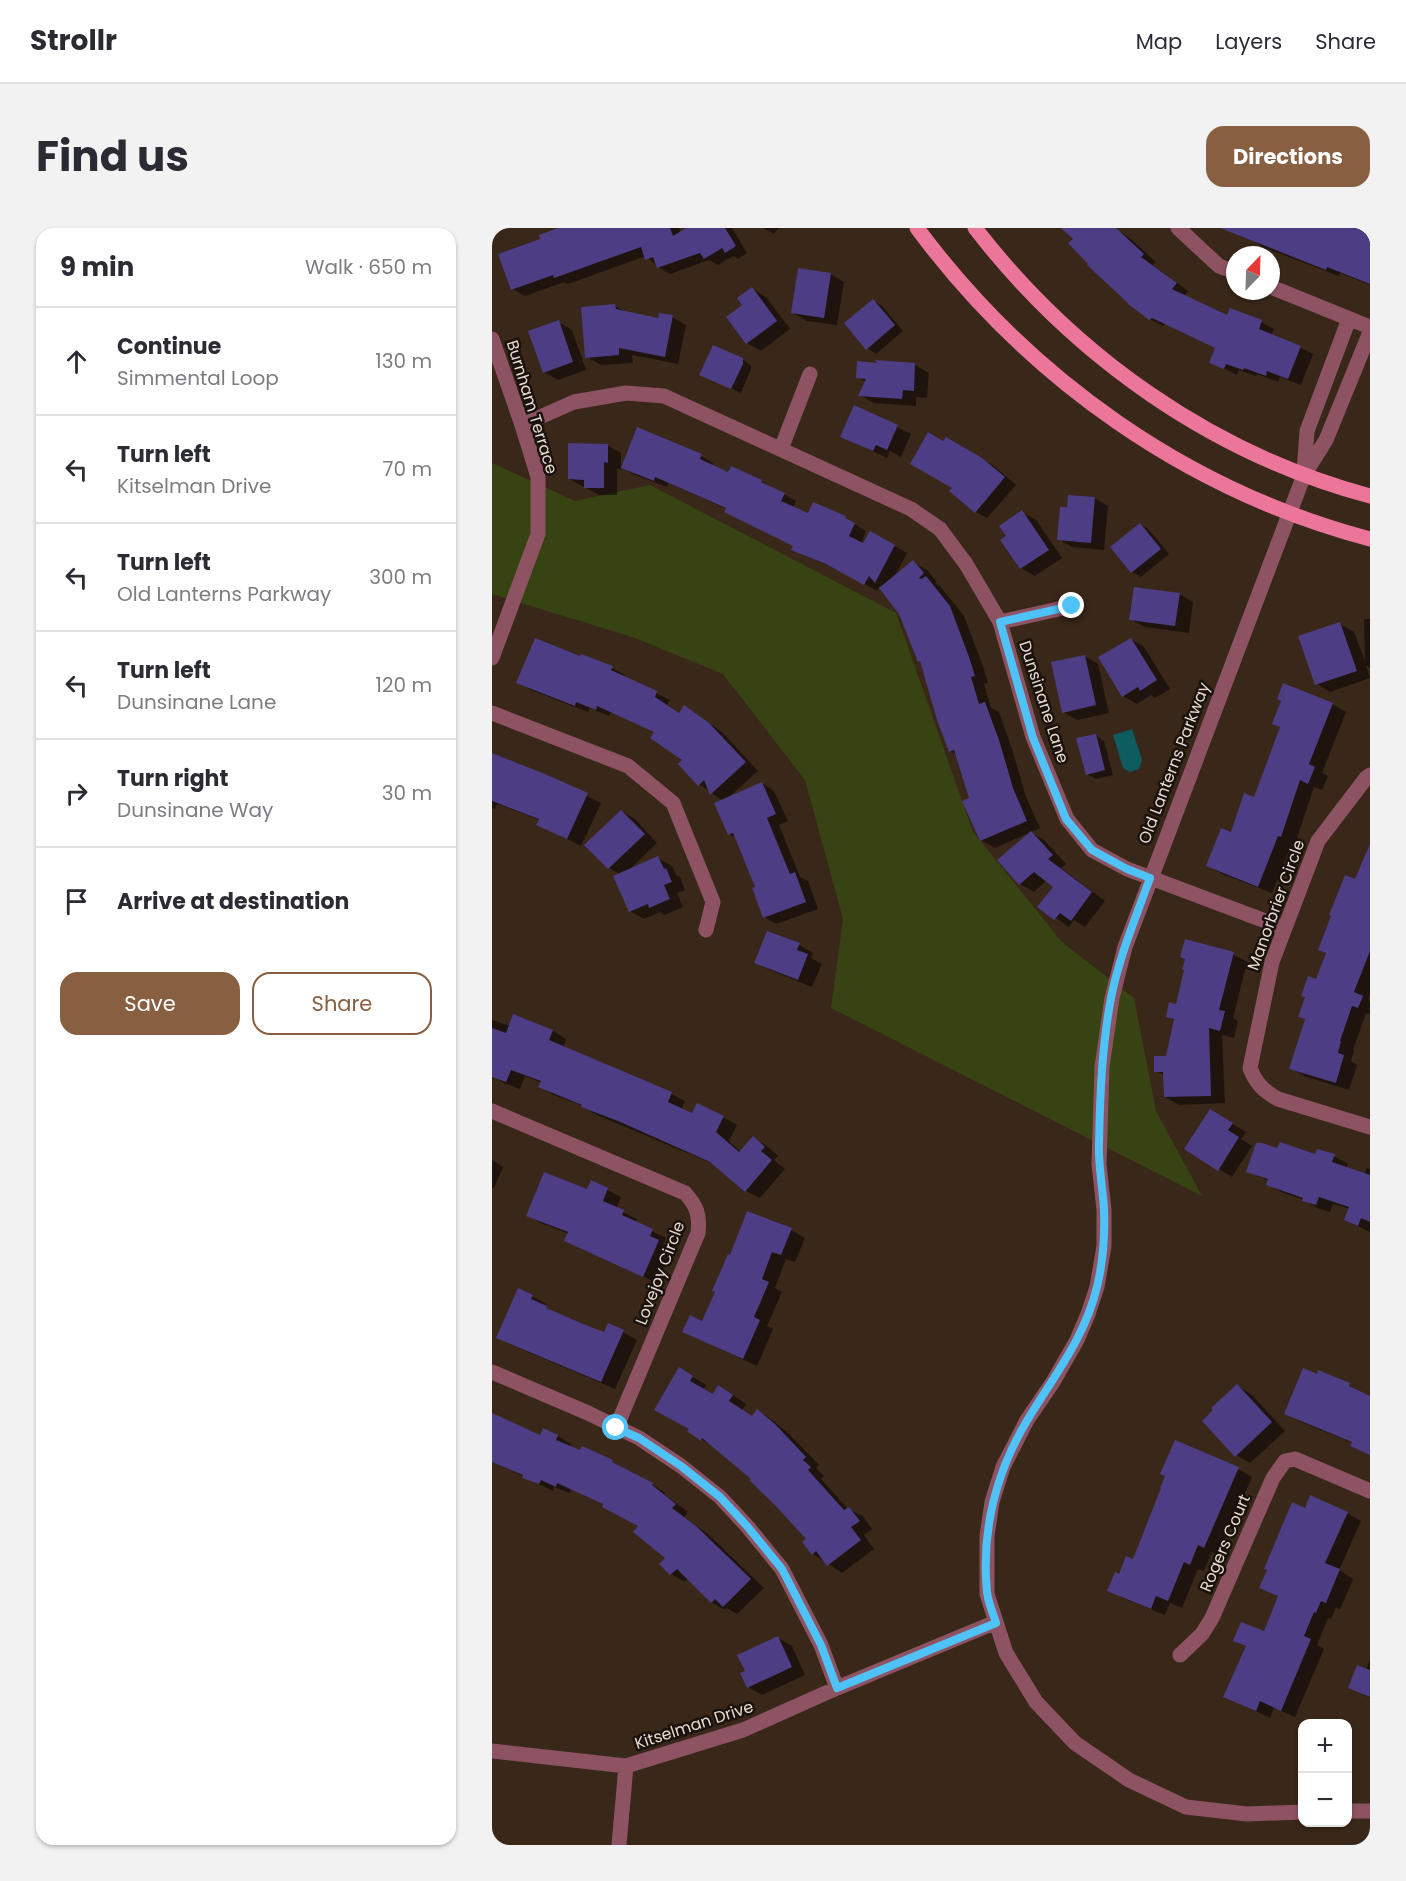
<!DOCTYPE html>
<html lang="en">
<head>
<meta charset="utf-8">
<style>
	body { margin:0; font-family:Poppins,sans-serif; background:#f2f2f3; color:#2b2b33 }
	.controls { position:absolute; right:18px; bottom:18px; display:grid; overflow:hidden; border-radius:12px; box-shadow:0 2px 4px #0004 }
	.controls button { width:54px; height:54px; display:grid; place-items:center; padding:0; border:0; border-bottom:2px solid #e1e1e2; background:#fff; color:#2b2b33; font:30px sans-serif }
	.compass { position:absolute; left:734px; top:18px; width:54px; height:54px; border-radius:50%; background:#fff; box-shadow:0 2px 4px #0004; rotate:23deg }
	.stop { position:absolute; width:18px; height:18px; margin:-14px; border:4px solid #4fc3f7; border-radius:50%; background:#fff }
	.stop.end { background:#4fc3f7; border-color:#fff; box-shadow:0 2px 6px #0008 }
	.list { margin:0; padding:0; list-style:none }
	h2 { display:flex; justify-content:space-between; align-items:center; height:78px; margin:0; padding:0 24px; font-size:26px }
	h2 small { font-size:20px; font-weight:400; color:#7c7c81 }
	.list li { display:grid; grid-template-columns:39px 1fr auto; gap:18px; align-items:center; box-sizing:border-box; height:108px; padding:0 24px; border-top:2px solid #e1e1e2 }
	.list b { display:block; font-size:22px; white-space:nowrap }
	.list p { margin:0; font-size:20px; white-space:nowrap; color:#7c7c81 }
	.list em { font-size:20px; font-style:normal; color:#7c7c81 }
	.actions { display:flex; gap:12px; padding:18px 24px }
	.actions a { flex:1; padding:14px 0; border:2px solid #885f40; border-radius:18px; text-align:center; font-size:21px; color:#885f40 }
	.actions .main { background:#885f40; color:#fff }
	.icon { flex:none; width:33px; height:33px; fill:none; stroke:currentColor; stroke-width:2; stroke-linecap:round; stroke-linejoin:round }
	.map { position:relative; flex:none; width:878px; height:1617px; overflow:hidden; border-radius:18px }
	header { display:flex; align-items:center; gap:36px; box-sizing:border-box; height:84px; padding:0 30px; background:#fff; border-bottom:2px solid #e1e1e2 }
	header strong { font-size:28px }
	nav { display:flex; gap:33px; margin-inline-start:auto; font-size:21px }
	.intro { display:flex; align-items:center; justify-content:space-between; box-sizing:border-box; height:144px; padding:0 36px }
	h1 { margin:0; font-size:42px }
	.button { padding:15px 27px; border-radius:18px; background:#885f40; color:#fff; font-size:21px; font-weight:700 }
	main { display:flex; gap:36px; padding:0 36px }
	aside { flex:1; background:#fff; border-radius:18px; box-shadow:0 2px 4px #0004 }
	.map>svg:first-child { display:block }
	.green { fill:#374312 }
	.water { fill:#0e5c60 }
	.shadow { fill:#0007 }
	.building { fill:#4c3d85 }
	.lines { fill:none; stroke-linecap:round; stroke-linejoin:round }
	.minor { stroke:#8d5363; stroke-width:15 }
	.major { stroke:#ec769a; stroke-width:15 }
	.route { stroke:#4fc3f7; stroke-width:8 }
	.labels { text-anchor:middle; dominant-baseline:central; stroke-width:5; stroke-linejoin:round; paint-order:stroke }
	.street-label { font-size:16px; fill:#e8dcd3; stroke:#1a120c }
</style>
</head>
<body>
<header>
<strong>Strollr</strong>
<nav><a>Map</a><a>Layers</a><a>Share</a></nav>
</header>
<div class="intro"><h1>Find us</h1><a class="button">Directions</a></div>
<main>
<aside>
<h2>9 min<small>Walk · 650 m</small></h2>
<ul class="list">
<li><svg class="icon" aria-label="ahead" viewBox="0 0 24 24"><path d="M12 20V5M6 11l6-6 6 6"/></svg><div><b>Continue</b><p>Simmental Loop</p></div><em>130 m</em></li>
<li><svg class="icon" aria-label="left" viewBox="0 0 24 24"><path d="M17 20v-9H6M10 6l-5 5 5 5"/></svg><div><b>Turn left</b><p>Kitselman Drive</p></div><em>70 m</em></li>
<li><svg class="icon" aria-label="left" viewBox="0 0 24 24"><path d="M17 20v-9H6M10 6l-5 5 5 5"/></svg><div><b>Turn left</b><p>Old Lanterns Parkway</p></div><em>300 m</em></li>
<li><svg class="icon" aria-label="left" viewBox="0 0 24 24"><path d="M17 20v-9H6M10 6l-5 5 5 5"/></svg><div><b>Turn left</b><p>Dunsinane Lane</p></div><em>120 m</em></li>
<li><svg class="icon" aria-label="right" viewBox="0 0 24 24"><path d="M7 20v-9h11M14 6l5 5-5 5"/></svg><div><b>Turn right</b><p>Dunsinane Way</p></div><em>30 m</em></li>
<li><svg class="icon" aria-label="arrive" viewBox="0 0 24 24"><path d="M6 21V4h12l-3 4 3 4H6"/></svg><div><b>Arrive at destination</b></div></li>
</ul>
<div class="actions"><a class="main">Save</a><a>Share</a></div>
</aside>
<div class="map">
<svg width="878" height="1617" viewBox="0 0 878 1617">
	<rect width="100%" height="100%" fill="#392719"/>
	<!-- green -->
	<path class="green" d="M0 235 83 273 158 257 404 385 481 604 570 714 642 770 664 883 710 968 339 780 351 691 313 552 231 446 143 410 0 366Z"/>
	<!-- water -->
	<path class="water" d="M640 501 650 532 647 541 638 544 631 540 621 507Z"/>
	<!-- shadow -->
	<path class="shadow" d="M70 0H187L189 5 197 0H240L255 25 246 31 241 28 226 37 217 32 178 46 166 39 154 28 76 56 72 54 33 68 20 61 50 12Z
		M271 0H287L282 6Z
		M571 0H623L640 12 664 34 661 37 696 63 692 69 736 89 769 94 782 101 779 108 808 119 821 126 809 157 788 149 786 154 765 146 764 148 747 142 745 147 719 134 724 120 673 96 671 98 658 91Z
		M743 0H868L878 4V57L848 45 847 48 771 19Z
		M338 46 352 54 345 97 315 93 301 85Z
		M260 61 274 69 298 101 269 123 255 115 252 77Z
		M381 72 390 78 411 103 384 126 375 120Z
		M123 78 136 85 167 91 180 89 194 97 186 136 140 127 141 135 109 137 95 129Z
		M66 94 80 102 94 142 66 152 52 144Z
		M250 131 259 137V141L249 165 218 151Z
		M387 134 423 137 437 145 435 170 424 169V178L382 175 368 167 374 154 366 149 389 136Z
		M363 179 419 206 409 229 398 223 395 230 350 208Z
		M454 211 502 238 524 257 495 290 484 284 452 215Z
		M115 217 129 225V242L125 240V267H107L77 251Z
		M209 228 221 235 220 238 237 246 269 253 304 273 301 280 317 287 353 290 374 303 369 316 372 317 379 305 415 325 402 349 421 334 435 342 445 354 443 355 448 358 472 388 491 438 496 455 492 456 499 480 507 484 520 521 534 569 548 600 539 604 552 612 574 636 569 640 613 673 593 699 582 692 577 699 548 679 563 659 555 652 542 664 528 656 507 632 537 605 503 620 489 612 466 527 458 523 430 435 427 433 409 385 388 358 385 363 349 343 314 328 301 321 303 318 235 281 176 255 175 259 143 247 131 240Z
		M602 270 616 278 612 322 580 319 566 311 576 281Z
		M530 284 544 292 570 330 543 348 529 340 516 308Z
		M648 296 657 302 677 326 649 349 640 344 620 319Z
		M687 366 701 374 697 405 653 399 639 392Z
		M872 391H878V440L874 437 878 450 838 464 825 456 848 396 862 404 873 433Z
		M639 411 652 419 678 461 663 470 659 467 645 476 631 468Z
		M90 428 120 440 133 447 132 450 178 472 175 477 188 486 193 479 230 504 266 543 237 569 270 555 282 563 296 593 287 597 308 649 316 653 326 681 284 696 272 689 265 660 244 610 237 606 231 573 207 556 193 531 164 504 119 484 117 488 98 480 96 484 39 462 26 454 89 430Z
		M593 428 606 436 617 485 585 492 571 484Z
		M840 476 854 484 830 545 836 548 830 562 822 559 803 616 800 615 780 665 730 646 716 638 763 571Z
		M603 507 612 513 621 547 604 551 595 546Z
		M0 526 52 547 109 575 89 618 46 596 48 592 5 576 3 581 0 580Z
		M129 583 143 591 165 615 137 642 166 630 180 638 184 647 188 649 193 662 185 665 191 679 172 687 168 684 152 691 138 683 128 646 117 640 95 617Z
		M878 620V766L876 772 878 773V786L874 785 861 822H862L859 833 865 837 857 862 812 848 799 840 825 753Z
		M276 705 307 717 321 725 319 730 330 736 320 759 278 742 264 735Z
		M741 726 755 734 741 790 746 793 742 810 730 807 733 875 687 877 673 869V848L664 843 675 829 683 793 676 788Z
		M22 788 61 803 74 811 71 820 179 866 193 873 189 882 201 887 231 889 245 897 237 913 249 924 261 910 275 918 286 928 282 932 293 941 268 970 254 963 224 937 105 887 91 878 62 867 48 859 50 855 33 848 28 861 12 855 0 848V792L18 798Z
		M732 891 754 904 749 911 760 918 740 949 727 941Z
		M786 922 824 928H842L856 936 854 941 872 947 875 940 878 941V1004L853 992 858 981 841 976 838 984 825 980 812 972 789 964 776 956 777 953 756 943Z
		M0 932 11 939 2 960H0Z
		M99 954 129 969 124 981 145 991 143 995 174 1010 171 1016 180 1021 165 1055 87 1020 74 1012 77 1006 49 995 36 987 96 963Z
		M299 1002 313 1010 303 1034 294 1031 283 1060 290 1064 275 1098 281 1101 265 1138 206 1111 192 1104 211 1095Z
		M40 1068 54 1076 53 1079 68 1088 113 1106 131 1104 145 1112 123 1161 20 1117 6 1109Z
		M188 1141 214 1157 211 1162 221 1168 241 1167 254 1176 250 1182 261 1189 266 1183 279 1191 297 1206 327 1237 324 1240 332 1248 329 1251 356 1281 371 1288 380 1301 372 1307 382 1321 350 1345 321 1326 316 1312 261 1251 224 1220 209 1211Z
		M857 1157 878 1170V1227L861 1215 807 1193 794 1185Z
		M745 1158 759 1166 793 1203 758 1235 744 1227 723 1183Z
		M0 1186 49 1209 52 1202 66 1208 79 1216 77 1219 89 1224 91 1220 120 1234 173 1264 172 1266 196 1284 192 1289 217 1307 272 1360 245 1386 235 1380 233 1382 219 1374 196 1350 193 1354 179 1346 169 1336 175 1330 148 1298 113 1277 79 1261 78 1265 62 1259 61 1263 0 1233Z
		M746 1241 760 1249 726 1327 720 1324 712 1343 706 1341 690 1380 678 1375 673 1387 631 1370 617 1362 642 1333Z
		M813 1282 855 1285 869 1293 847 1342 861 1351 848 1382 844 1379 839 1391 836 1390 825 1417 832 1421 803 1489 782 1480 778 1490 733 1468 755 1419 743 1412 773 1405 787 1369 769 1359Z
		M286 1410 300 1418 313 1447 270 1467 256 1459 255 1444Z
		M878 1431V1470L858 1459 874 1442Z"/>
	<!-- building -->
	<path class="building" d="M66 0H178L181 8 194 0H233L244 18 233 25 230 20 212 31 208 25 165 40 161 29 153 32 149 19 62 50 61 47 19 62 6 26 48 11 47 7Z
		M569 0H624L652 26 649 29 685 55 680 61 735 87 738 80 770 92 767 101 809 118 796 151 775 143 774 148 752 140 751 142 734 136 732 141 717 135 723 120 660 90 657 92 636 76V75L595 37 596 36 576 15 581 11Z
		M728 0H878V56L835 39 834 42Z
		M306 40 339 45 332 90 299 85Z
		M260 59 285 93 254 116 234 89 250 77 245 70Z
		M381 71 403 97 374 122 352 95Z
		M123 76 124 81 166 90 167 85 181 87 173 129 127 120V127L93 130 89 79Z
		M67 92 81 134 51 145 36 103Z
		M221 117 251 130V136L239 161 207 147Z
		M383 132 423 135 422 163 411 162 410 171 366 168 374 151 364 150 365 133 385 135Z
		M362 177 406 197 395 222 384 217 381 223 348 209Z
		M145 199 210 226 208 231 236 244 239 238 270 252 269 254 293 265 289 273 316 285 321 274 354 288 353 290 363 295 357 308 371 315 378 303 403 317 383 355 377 348 372 357 334 336 299 322 301 318 232 284 234 280 163 249 162 253 129 240Z
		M436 204 451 213 454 209 490 230 513 249 483 285 457 263 460 260 418 236Z
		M76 215 116 216V235L112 234V260H92V252L76 251Z
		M576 267 603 269 599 315 565 312 568 279H575Z
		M530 282 557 322 528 341 508 312 514 308 507 298Z
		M648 295 669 321 639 345 618 319Z
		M421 332 432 345 427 350 429 351 434 348 458 378 477 429 483 448 479 449 487 476 493 474 507 512 521 560 535 593 488 613 470 573 477 570 462 522 457 524 445 492 428 433 426 434 407 386 387 360Z
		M642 359 688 365 683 398 637 392Z
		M848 394 865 443 823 457 806 408Z
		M43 410 88 428 89 426 121 438 119 442 165 463 163 469 187 485 192 477 217 495 254 534 218 567 212 552 206 558 186 536 190 532 158 510 162 504 105 478 104 482 84 474 83 478 24 455Z
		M639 410 665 452 648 463 646 459 630 469 606 429Z
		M593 427 604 477 570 485 559 434Z
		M791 455 841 475 817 536 823 539 816 556 808 552 789 609 786 608 766 659 714 638 729 600 739 604 752 565 762 569 788 499 780 496 789 473 785 471Z
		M604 506 613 542 594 547 584 510Z
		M0 525 53 546 96 565 75 611 44 597 47 591 0 573Z
		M270 554 284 586 275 590 298 646 303 644 314 674 271 690 260 660 263 659 241 605 236 607 222 575Z
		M129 582 153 606 116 641 92 617Z
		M539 603 561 627 556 631 600 664 579 693 568 685 562 692 545 679 561 659 542 644 527 657 505 632Z
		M878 616V723L862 764 871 768 866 780 860 778 848 813H849L846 825 852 827 844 855 797 841 813 791 806 789 813 769 809 768 816 748 824 751 834 725 826 722 839 688 837 687 853 647 863 651Z
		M166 628 172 641 174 640 180 654 172 657 178 671 157 680 156 676 137 684 121 648Z
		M275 703 308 715 305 722 316 726 306 752 262 735Z
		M693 711 742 724 727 782 733 783 728 803 717 800 719 868 672 869 671 844H662V828H674L682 791 674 789 677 774 684 776 692 742H690L693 731 688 729Z
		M21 786 61 802 57 812 180 864 176 874 200 885 205 875 232 888 224 904 247 924 261 908 273 919 269 923 280 932 253 964 218 934 126 893 89 879 90 877 46 859 49 853 19 842 14 854 0 849V800L14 805Z
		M718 881 741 895 736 902 747 909 726 943 692 921Z
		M788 914 823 926 825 921 843 926 840 934 878 947V994L869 990 866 998 852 992 857 979 827 969 824 977 810 973 811 970 774 957 776 951 754 944 764 915H770L785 920Z
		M52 944 95 961 99 952 116 960 111 973 132 982 130 987 161 1001 158 1008 167 1012 151 1049 72 1013 76 1004 34 988Z
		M255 983 300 1000 289 1027 280 1024 270 1051 277 1054 262 1089 268 1092 251 1131 190 1104 198 1087 210 1093 223 1064 220 1063 236 1026 238 1027Z
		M26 1060 41 1067 39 1071 55 1078 54 1080 96 1098 112 1104 116 1095 132 1102 109 1154 4 1110Z
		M187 1139 201 1148 198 1153 221 1166 226 1157 241 1167 237 1173 260 1188 265 1181 283 1196 314 1229 311 1232 319 1239 316 1242 352 1282 357 1279 368 1293 359 1299 369 1312 335 1338 324 1323 320 1327 310 1314 314 1311 282 1276 257 1252 259 1251 210 1210 209 1213 195 1203 197 1201 162 1182Z
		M811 1140 825 1146 826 1142 858 1155 857 1158 878 1168V1227L858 1218 860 1214 792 1186Z
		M745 1156 780 1194 743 1229 710 1193 721 1182 719 1180Z
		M0 1185 48 1207 51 1200 66 1207 64 1212 88 1222 90 1218 121 1232 120 1234 161 1255 160 1257 184 1276 180 1280 204 1298 259 1351 231 1379 223 1371 219 1375 185 1341 178 1347 167 1336 173 1330 141 1304 146 1298 110 1279 111 1276 65 1255 64 1259 49 1252 47 1256 30 1250 31 1247 0 1234Z
		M683 1212 747 1239 712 1320 706 1317 698 1337 692 1334 676 1373 664 1368 659 1381 615 1363 623 1344 627 1346 634 1328 641 1331 669 1260H668L673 1248 668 1246Z
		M818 1267 856 1284 833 1335 848 1341 834 1375 829 1373 824 1385 822 1384 812 1408 819 1411 789 1483 768 1473 764 1483 731 1469 754 1418 741 1413 749 1394 772 1403 786 1368 767 1360 775 1342 772 1341 800 1274 813 1280Z
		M286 1408 300 1439 255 1460 248 1445 253 1443 245 1427Z
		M865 1437 878 1442V1469L856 1460Z"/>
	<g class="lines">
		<!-- minor -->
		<path class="minor" d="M686 0 727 38 743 44
			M779 59 878 99
			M0 111 30 197 46 249V306L0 430
			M30 197 82 174 134 165 172 168 419 281 448 301 474 336 508 394 541 509 575 591 600 622 635 641 792 700
			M289 221 318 146
			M812 244 815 203 857 91
			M508 394 580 378
			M0 485 136 538 181 575 221 674 214 702
			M878 547 874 550 826 613 780 734 758 840C764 856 772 863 786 871L878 899
			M0 883 193 965C205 978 208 987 206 1005L124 1200
			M0 1144 96 1185 147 1210 189 1238 228 1269 255 1298 290 1341 329 1417 345 1460
			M688 1427 710 1406 720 1390 781 1250 793 1233 803 1231 878 1263
			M0 1523 134 1538 251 1502 345 1460 504 1394
			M856 1583H878
			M810 1584 755 1586 694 1579 637 1552 583 1515 544 1474 514 1425 495 1366V1308L500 1274 511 1239 535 1192 561 1154 585 1112 596 1086 605 1059 612 1018V982L607 936 610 839 620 770 633 719 812 247 834 212 878 104
			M127 1617 134 1538"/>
		<!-- major -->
		<path class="major" d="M425 0C537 151 696 263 878 311
			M483 0C582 128 720 226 878 268"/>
	</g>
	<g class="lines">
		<!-- route -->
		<path class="route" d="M124 1200 147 1210 189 1238 228 1269 255 1298 290 1341 329 1417 345 1460 504 1395C501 1385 496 1374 495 1364 489 1303 504 1243 536 1191 562 1148 593 1109 605 1059 611 1034 613 1008 612 982 611 960 606 938 607 915 608 866 610 818 619 770 627 729 644 689 658 650L635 641 600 622 574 591 541 510 508 394 580 378"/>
	</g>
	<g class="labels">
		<!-- street labels -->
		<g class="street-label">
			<text transform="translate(40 179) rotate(73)">Burnham Terrace</text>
			<text transform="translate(552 474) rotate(72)">Dunsinane Lane</text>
			<text transform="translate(682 535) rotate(-69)">Old Lanterns Parkway</text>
			<text transform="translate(784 677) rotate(-70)">Manorbrier Circle</text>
			<text transform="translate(168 1045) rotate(-69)">Lovejoy Circle</text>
			<text transform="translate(733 1315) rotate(-67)">Rogers Court</text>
			<text transform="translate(202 1497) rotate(-18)">Kitselman Drive</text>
		</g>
	</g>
</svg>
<div class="controls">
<button>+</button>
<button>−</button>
</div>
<svg class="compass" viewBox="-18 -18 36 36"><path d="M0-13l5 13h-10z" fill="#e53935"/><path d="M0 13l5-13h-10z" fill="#7c7c81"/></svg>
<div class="stop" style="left:124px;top:1200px"></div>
<div class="stop end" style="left:580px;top:378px"></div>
</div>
</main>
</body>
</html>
